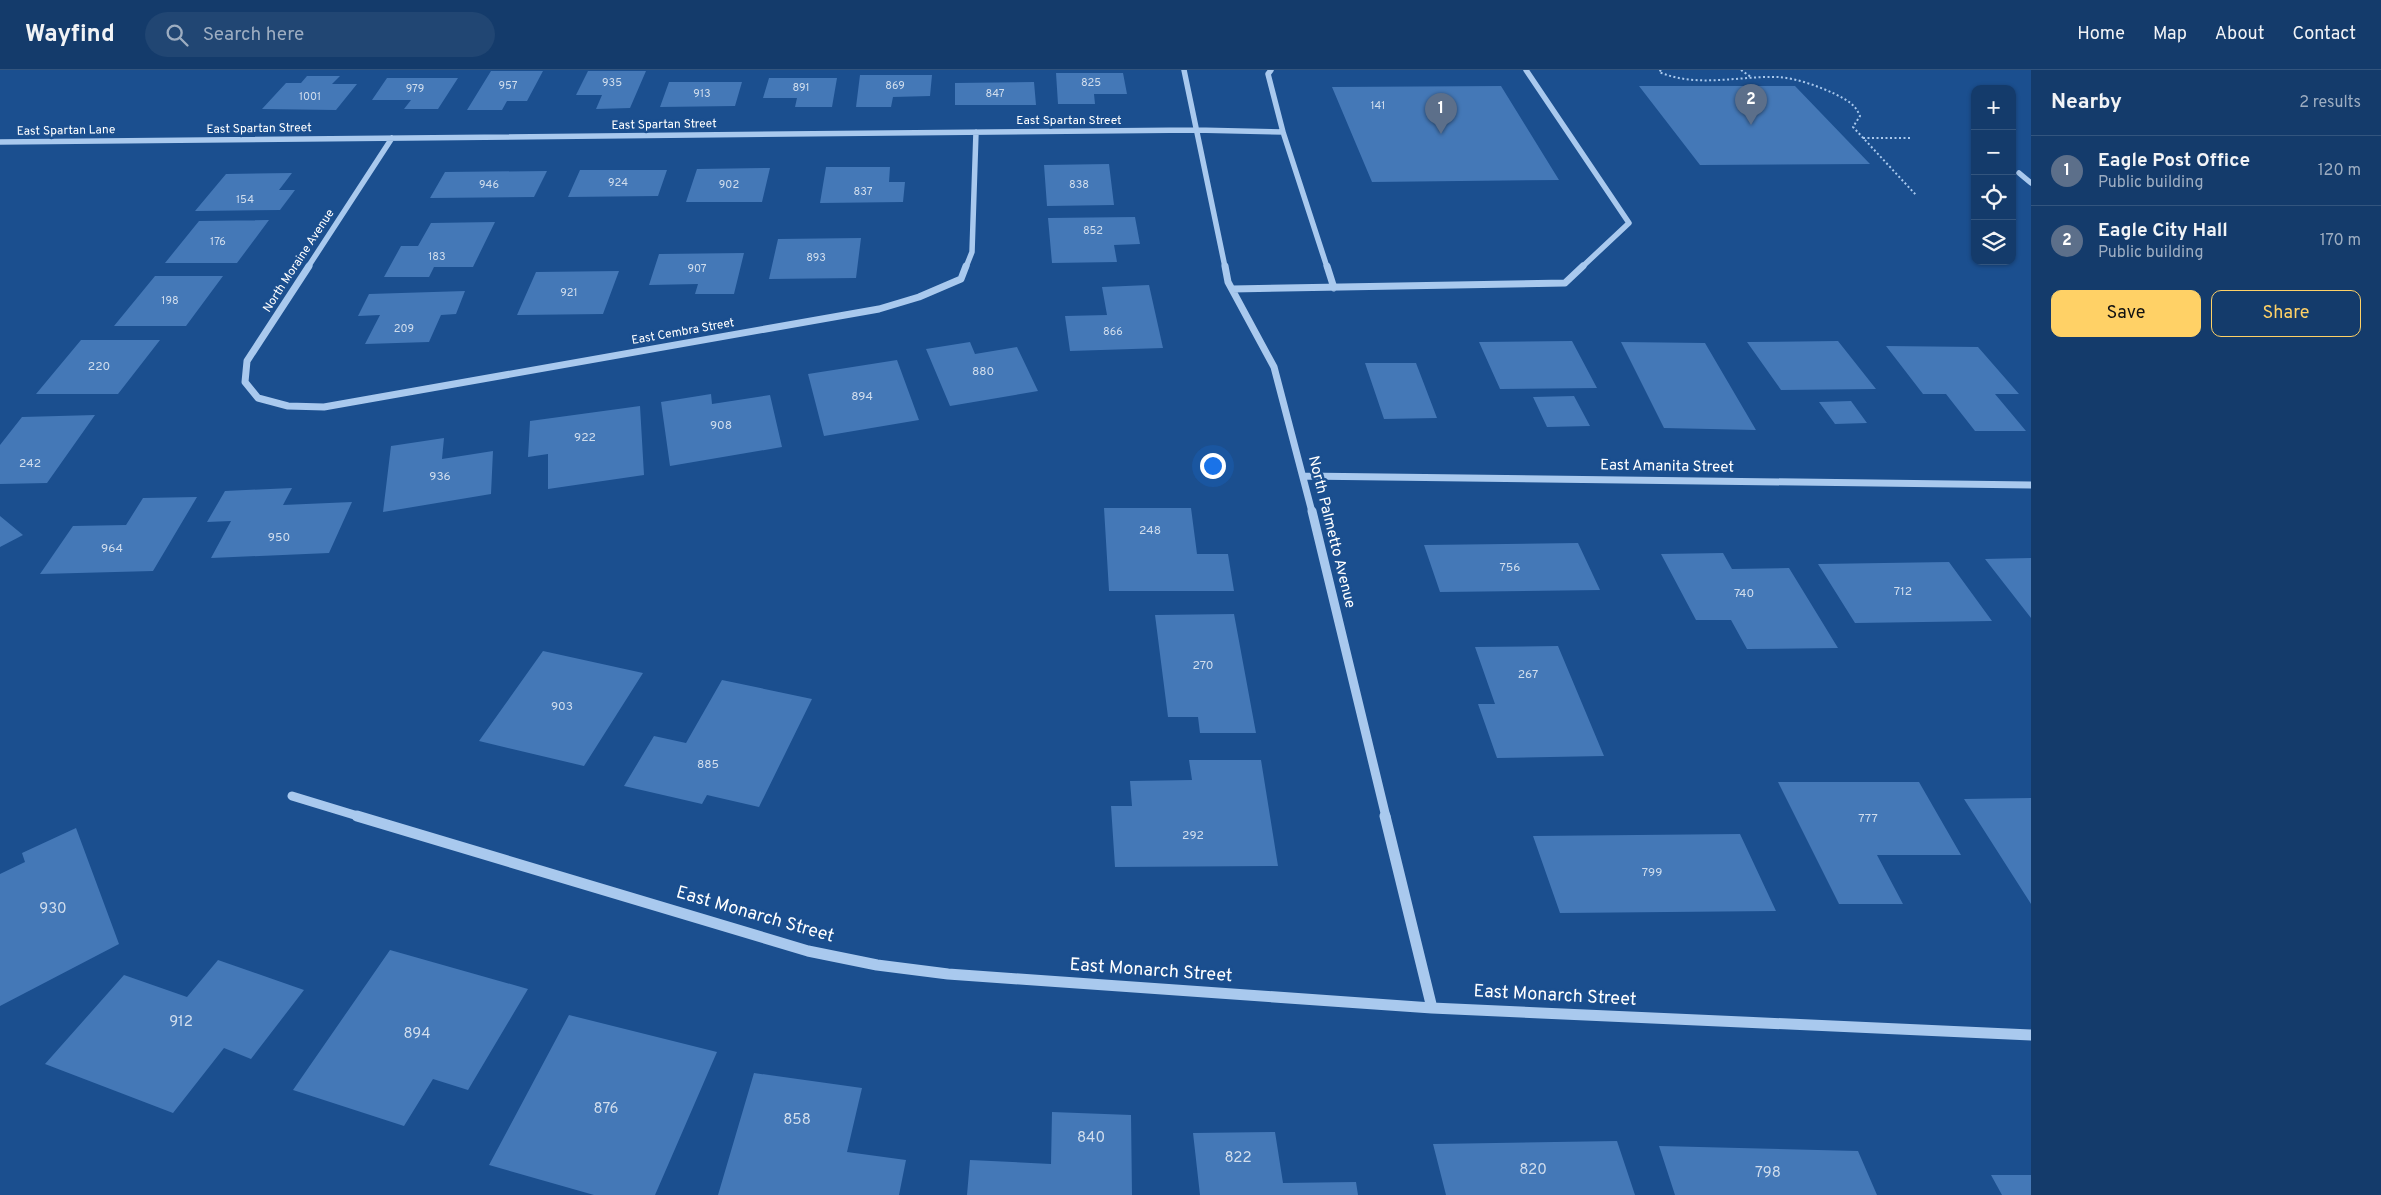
<!DOCTYPE html>
<html lang="en">
<head>
<meta charset="utf-8">
<style>
	body { margin:0; font-family:Overpass,sans-serif; background:#214673; color:#f1f3f6 }
	.controls { position:absolute; right:15px; top:15px; display:grid; overflow:hidden; border-radius:10px; box-shadow:0 1px 4px #0004 }
	.controls button { width:45px; height:45px; display:grid; place-items:center; padding:0; border:0; border-bottom:1px solid #33557e; background:#143b6b; color:#f1f3f6; font:25px sans-serif }
	.you { position:absolute; left:1212px; top:395px; width:18px; height:18px; margin:-12px; border:4px solid #fff; border-radius:50%; background:#1a73e8; box-shadow:0 0 0 8px #1a73e833 }
	.badge { display:grid; place-items:center; width:32px; height:32px; border-radius:50%; background:#ffd166; color:#fff; font-size:16px; font-weight:700 }
	.pin { position:absolute; translate:-50% -41px; filter:drop-shadow(0 1px 2px #0008) }
	.pin::after { content:''; position:absolute; top:26px; width:18px; height:15px; background:inherit; clip-path:polygon(0 0,100% 0,50% 100%) }
	.list { margin:0; padding:0; list-style:none }
	h2 { display:flex; justify-content:space-between; align-items:center; height:65px; margin:0; padding:0 20px; font-size:21px }
	h2 small { font-size:16px; font-weight:400; color:#9dadc1 }
	.list li { display:grid; grid-template-columns:32px 1fr auto; gap:15px; align-items:center; box-sizing:border-box; height:70px; padding:0 20px; border-top:1px solid #33557e }
	.list b { display:block; font-size:19px; white-space:nowrap }
	.list p { margin:0; font-size:16px; white-space:nowrap; color:#9dadc1 }
	.list em { font-size:16px; font-style:normal; color:#9dadc1 }
	.actions { display:flex; gap:10px; padding:15px 20px }
	.actions a { flex:1; padding:11px 0; border:1px solid #ffd166; border-radius:10px; text-align:center; font-size:18px; color:#ffd166 }
	.actions .main { background:#ffd166; color:#111 }
	.icon { flex:none; width:28px; height:28px; fill:none; stroke:currentColor; stroke-width:2; stroke-linecap:round; stroke-linejoin:round }
	.map { position:relative; flex:none; width:2031px; height:1125px; overflow:hidden }
	header { display:flex; align-items:center; gap:30px; box-sizing:border-box; height:70px; padding:0 25px; background:#143b6b; border-bottom:1px solid #33557e }
	header strong { font-size:24px }
	nav { display:flex; gap:28px; margin-inline-start:auto; font-size:18px }
	.search { width:350px; height:45px; background:#214673; display:flex; align-items:center; gap:12px; box-sizing:border-box; padding:0 18px; border-radius:28px; color:#9dadc1; font-size:19px }
	main { display:flex }
	aside { flex:1; background:#143b6b }
	.map>svg:first-child { display:block }
	.building { fill:#4478b7 }
	.lines { fill:none; stroke-linecap:round; stroke-linejoin:round }
	.path { stroke:#a9c9ee; stroke-width:2; stroke-dasharray:2 2.5; stroke-linecap:butt }
	.minor-far3 { stroke:#a9c9ee; stroke-width:5.5 }
	.minor-far2 { stroke:#a9c9ee; stroke-width:7 }
	.minor-far1 { stroke:#a9c9ee; stroke-width:9 }
	.minor { stroke:#a9c9ee; stroke-width:11 }
	.labels { text-anchor:middle; dominant-baseline:central; stroke-width:5; stroke-linejoin:round; paint-order:stroke }
	.far-number-label { font-size:11px; fill:#d0dded }
	.far-street-label { font-size:12px; fill:#fff; stroke:#1b4f8f }
	.number-label { font-size:12px; fill:#d0dded }
	.street-label { font-size:15px; fill:#fff; stroke:#1b4f8f }
	.near-number-label { font-size:15px; fill:#d0dded }
	.near-street-label { font-size:18px; fill:#fff; stroke:#1b4f8f }
</style>
</head>
<body>
<header>
<strong>Wayfind</strong>
<div class="search"><svg class="icon" aria-label="search" viewBox="0 0 24 24"><circle cx="10" cy="10" r="6"/><path d="M15 15l6 6"/></svg>Search here</div>
<nav><a>Home</a><a>Map</a><a>About</a><a>Contact</a></nav>
</header>
<main>
<div class="map">
<svg width="2031" height="1125" viewBox="0 0 2031 1125">
	<rect width="100%" height="100%" fill="#1b4f8f"/>
	<!-- building -->
	<path class="building" d="M491 1H543L527 31H507L502 40H467Z
		M588 1H646L630 38 596 39 602 25H576Z
		M1056 3H1123L1127 24H1094L1095 34H1058Z
		M860 5H932L930 26 893 27 891 37H856Z
		M307 6H340L332 14H357L336 40 262 39 286 13H301Z
		M387 8H458L438 39H404L411 30H372Z
		M769 8H837L832 37H795L797 28H763Z
		M669 12H742L735 36 660 37Z
		M1034 12 1036 35H955V13Z
		M1501 16 1559 110 1372 112 1332 17Z
		M1639 16H1795L1870 94 1700 95Z
		M1109 94 1114 135 1047 136 1044 95Z
		M826 97H890L889 112H905L903 132 820 133Z
		M770 98 762 132H686L697 99Z
		M580 100H667L658 126 568 127Z
		M547 101 534 127 430 128 445 102Z
		M292 103 279 120H295L280 140 195 141 226 104Z
		M1135 147 1140 174 1114 175 1117 192 1052 193 1048 148Z
		M269 150 237 193H165L199 151Z
		M495 152 473 197H434L429 207H384L401 176H418L431 153Z
		M861 168 856 208 769 209 778 169Z
		M744 183 734 224H695L698 214 649 215 659 184Z
		M619 201 603 244 517 245 536 202Z
		M155 206H223L186 256H114Z
		M1149 215 1163 278 1070 281 1065 246 1107 245 1102 217Z
		M465 221 456 244 441 245 429 272 365 274 380 245 358 246 369 224Z
		M81 270H160L118 324H36Z
		M1572 271 1597 318 1500 319 1479 272Z
		M1838 271 1876 319 1781 320 1747 272Z
		M970 272 975 284 1017 277 1038 321 950 336 926 279Z
		M1621 272 1705 273 1756 360 1664 358Z
		M1886 276 1978 277 2019 324H1995L2026 361H1975L1946 324H1923Z
		M897 290 919 350 824 366 808 304Z
		M1365 293H1416L1437 348 1384 349Z
		M711 324 712 334 770 325 782 377 670 396 661 332Z
		M1574 326 1590 356 1547 357 1533 327Z
		M1851 331 1867 353 1835 354 1819 332Z
		M640 336 644 405 548 419V384L528 387 530 351Z
		M95 345 47 413 0 414V375L22 347Z
		M444 368 442 389 493 381 491 424 383 442 391 376Z
		M292 418 283 435 352 432 329 483 211 488 231 451 207 452 225 421Z
		M197 427 153 501 40 504 73 456 126 455 143 428Z
		M1104 438H1191L1197 484H1228L1234 521H1109Z
		M0 446 23 465 0 477Z
		M1578 473 1600 520 1440 522 1424 475Z
		M1723 483 1732 499 1789 498 1838 578 1747 579 1731 550H1696L1661 484Z
		M2031 488V548L1985 489Z
		M1949 492 1992 551 1855 553 1818 494Z
		M1234 544 1256 663H1200L1198 647H1168L1155 545Z
		M1558 576 1604 686 1497 688 1478 634H1495L1475 577Z
		M543 581 643 603 584 696 479 671Z
		M722 610 812 629 759 737 707 725 702 734 624 716 654 666 686 673Z
		M1189 690H1261L1278 796 1115 797 1111 736H1132L1130 711 1192 710Z
		M1778 712H1919L1961 785H1877L1903 834H1839Z
		M2031 728V834L1964 729Z
		M76 758 119 874 0 936V804L25 792 22 783Z
		M1740 764 1776 841 1560 843 1533 766Z
		M390 880 528 919 468 1020 433 1009 404 1056 293 1020Z
		M218 890 304 920 251 989 224 978 173 1043 45 994 124 905 187 927Z
		M569 945 717 982 655 1125H594L489 1095Z
		M754 1003 862 1018 847 1082 906 1090 899 1125H718Z
		M1052 1042 1131 1045 1132 1125H967L970 1090 1051 1094Z
		M1275 1062 1283 1113 1356 1112 1358 1125H1200L1193 1063Z
		M1617 1071 1635 1125H1446L1433 1074Z
		M1659 1076 1858 1081 1877 1125H1675Z
		M1991 1105H2031V1125H2002Z"/>
	<g class="lines">
		<!-- path -->
		<path class="path" d="M1661 0 1659 2C1697 18 1737 6 1777 7 1796 8 1818 16 1835 24 1847 30 1855 34 1860 46L1853 57 1916 125
			M1741 0 1751 7
			M1863 68H1912"/>
		<!-- minor-far3 -->
		<path class="minor-far3" d="M1184 0 1225 197
			M1271 0 1268 4 1283 62
			M1526 0 1629 153 1582 197
			M0 72 1195 60 1283 62 1327 197
			M2019 103 2031 113
			M308 197 392 68
			M966 197 972 182 976 62"/>
		<!-- minor-far2 -->
		<path class="minor-far2" d="M309 196 247 291 245 312 258 328 288 336 324 337 879 239 919 227 961 209 966 196
			M1225 196 1228 212 1274 297 1312 442
			M1327 196 1334 218
			M1232 219 1565 213 1583 196
			M1303 406 2031 415"/>
		<!-- minor-far1 -->
		<path class="minor-far1" d="M1312 441 1386 747
			M292 726 361 747"/>
		<!-- minor -->
		<path class="minor" d="M357 746 808 881 877 895 948 904 1432 938 2031 965
			M1385 746 1432 938"/>
	</g>
	<g class="labels">
		<!-- far-number labels -->
		<g class="far-number-label">
			<text x="612" y="13">935</text>
			<text x="1091" y="13">825</text>
			<text x="508" y="16">957</text>
			<text x="895" y="16">869</text>
			<text x="801" y="18">891</text>
			<text x="415" y="19">979</text>
			<text x="702" y="24">913</text>
			<text x="995" y="24">847</text>
			<text x="310" y="27">1001</text>
			<text x="1378" y="36">141</text>
			<text x="618" y="113">924</text>
			<text x="489" y="115">946</text>
			<text x="729" y="115">902</text>
			<text x="1079" y="115">838</text>
			<text x="863" y="122">837</text>
			<text x="245" y="130">154</text>
			<text x="1093" y="161">852</text>
			<text x="218" y="172">176</text>
			<text x="437" y="187">183</text>
			<text x="816" y="188">893</text>
			<text x="697" y="199">907</text>
			<text x="569" y="223">921</text>
			<text x="170" y="231">198</text>
			<text x="404" y="259">209</text>
			<text x="1113" y="262">866</text>
		</g>
		<!-- far-street labels -->
		<g class="far-street-label">
			<text x="1069" y="51">East Spartan Street</text>
			<text transform="translate(664 55) rotate(-1)">East Spartan Street</text>
			<text transform="translate(259 59) rotate(-1)">East Spartan Street</text>
			<text transform="translate(66 61) rotate(-1)">East Spartan Lane</text>
			<text transform="translate(299 191) rotate(-57)">North Moraine Avenue</text>
			<text transform="translate(683 262) rotate(-10)">East Cembra Street</text>
		</g>
		<!-- number labels -->
		<g class="number-label">
			<text x="99" y="297">220</text>
			<text x="983" y="302">880</text>
			<text x="862" y="327">894</text>
			<text x="721" y="356">908</text>
			<text x="585" y="368">922</text>
			<text x="30" y="394">242</text>
			<text x="440" y="407">936</text>
			<text x="1150" y="461">248</text>
			<text x="279" y="468">950</text>
			<text x="112" y="479">964</text>
			<text x="1510" y="498">756</text>
			<text x="1903" y="522">712</text>
			<text x="1744" y="524">740</text>
			<text x="1203" y="596">270</text>
			<text x="1528" y="605">267</text>
			<text x="562" y="637">903</text>
			<text x="708" y="695">885</text>
			<text x="1868" y="749">777</text>
			<text x="1193" y="766">292</text>
			<text x="1652" y="803">799</text>
		</g>
		<!-- street labels -->
		<g class="street-label">
			<text transform="translate(1667 397) rotate(1)">East Amanita Street</text>
			<text transform="translate(1331 462) rotate(76)">North Palmetto Avenue</text>
		</g>
		<!-- near-number labels -->
		<g class="near-number-label">
			<text x="53" y="839">930</text>
			<text x="181" y="952">912</text>
			<text x="417" y="964">894</text>
			<text x="606" y="1039">876</text>
			<text x="797" y="1050">858</text>
			<text x="1091" y="1068">840</text>
			<text x="1238" y="1088">822</text>
			<text x="1533" y="1100">820</text>
			<text x="1768" y="1103">798</text>
		</g>
		<!-- near-street labels -->
		<g class="near-street-label">
			<text transform="translate(755 845) rotate(16)">East Monarch Street</text>
			<text transform="translate(1151 901) rotate(4)">East Monarch Street</text>
			<text transform="translate(1555 926) rotate(3)">East Monarch Street</text>
		</g>
	</g>
</svg>
<div class="controls">
<button>+</button>
<button>−</button>
<button><svg class="icon" aria-label="locate" viewBox="0 0 24 24"><circle cx="12" cy="12" r="6"/><path d="M12 2v4M12 18v4M2 12h4M18 12h4"/></svg></button>
<button><svg class="icon" aria-label="layers" viewBox="0 0 24 24"><path d="M12 4l9 5-9 5-9-5zM3 14l9 5 9-5"/></svg></button>
</div>
<div class="you"></div>
<div class="pin badge" style="left:1441px;top:64px;background:#5c6f8a">1</div>
<div class="pin badge" style="left:1751px;top:55px;background:#5c6f8a">2</div>
</div>
<aside>
<h2>Nearby<small>2 results</small></h2>
<ul class="list">
<li><span class="badge" style="background:#5c6f8a">1</span><div><b>Eagle Post Office</b><p>Public building</p></div><em>120 m</em></li>
<li><span class="badge" style="background:#5c6f8a">2</span><div><b>Eagle City Hall</b><p>Public building</p></div><em>170 m</em></li>
</ul>
<div class="actions"><a class="main">Save</a><a>Share</a></div>
</aside>
</main>
</body>
</html>
